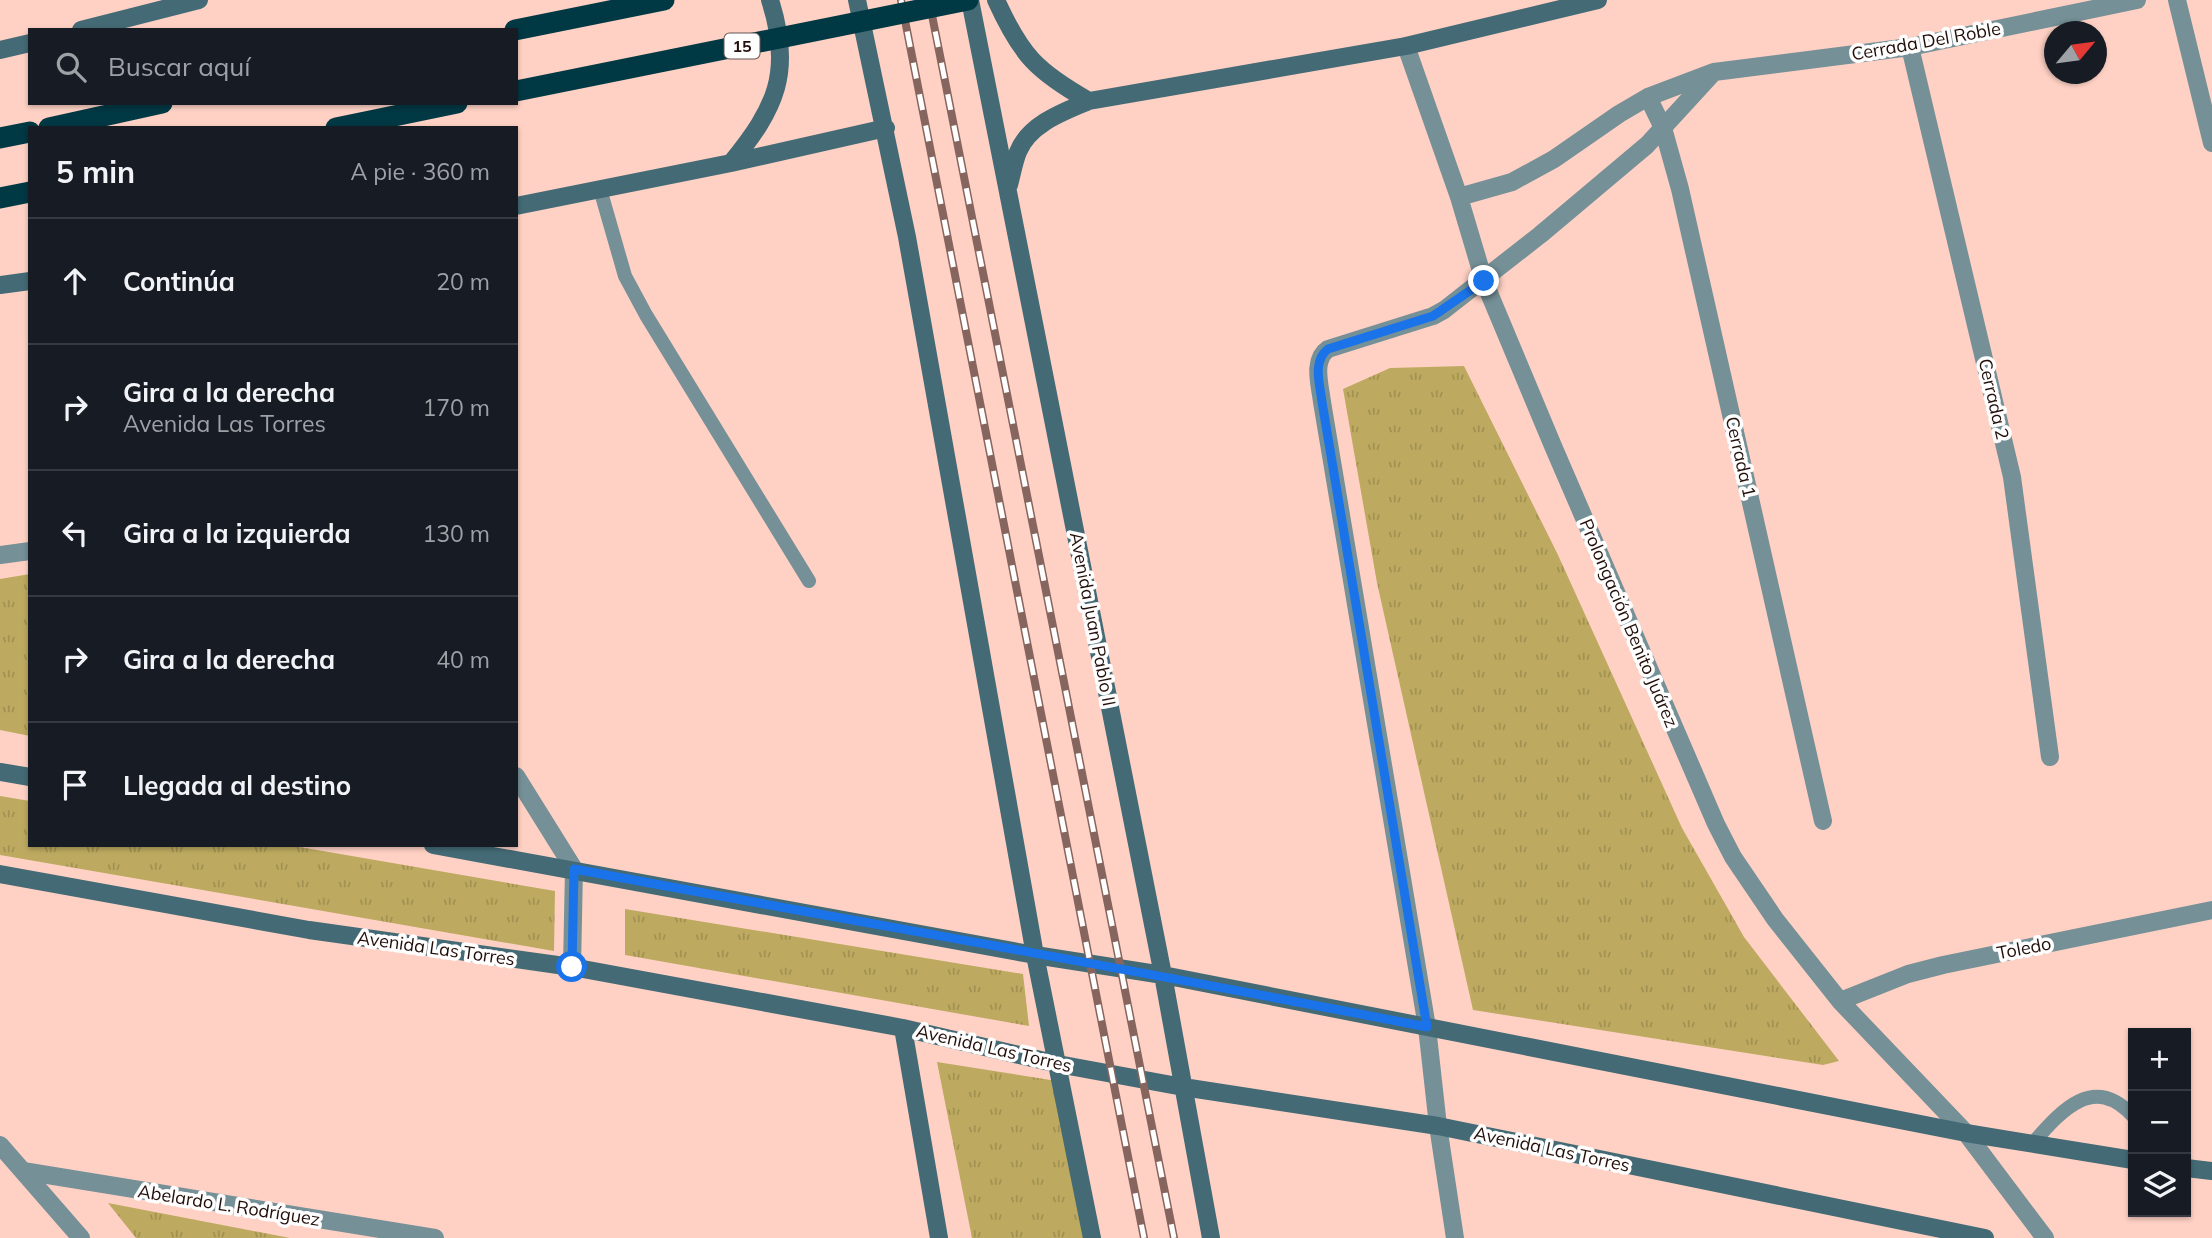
<!DOCTYPE html>
<html lang="es">
<head>
<meta charset="utf-8">
<style>
	body { margin:0; font-family:Mulish,sans-serif; background:#20242c; color:#f1f3f6 }
	.controls { position:absolute; right:21px; bottom:21px; display:grid; overflow:hidden; border-radius:0px; box-shadow:0 2px 5px #0004 }
	.controls button { width:63px; height:63px; display:grid; place-items:center; padding:0; border:0; border-bottom:2px solid #363941; background:#171b24; color:#f1f3f6; font:35px sans-serif }
	.compass { position:absolute; left:2044px; top:21px; width:63px; height:63px; border-radius:50%; background:#171b24; box-shadow:0 2px 5px #0004; rotate:61deg }
	.stop { position:absolute; width:21px; height:21px; margin:-16px; border:5px solid #1a73e8; border-radius:50%; background:#fff }
	.stop.end { background:#1a73e8; border-color:#fff; box-shadow:0 2px 7px #0008 }
	.list { margin:0; padding:0; list-style:none }
	h2 { display:flex; justify-content:space-between; align-items:center; height:91px; margin:0; padding:0 28px; font-size:30px }
	h2 small { font-size:23px; font-weight:400; color:#9ea1a6 }
	.list li { display:grid; grid-template-columns:46px 1fr auto; gap:21px; align-items:center; box-sizing:border-box; height:126px; padding:0 28px; border-top:2px solid #363941 }
	.list b { display:block; font-size:26px; white-space:nowrap }
	.list p { margin:0; font-size:23px; white-space:nowrap; color:#9ea1a6 }
	.list em { font-size:23px; font-style:normal; color:#9ea1a6 }
	.icon { flex:none; width:38px; height:38px; fill:none; stroke:currentColor; stroke-width:2; stroke-linecap:round; stroke-linejoin:round }
	.map { position:relative; flex:none; width:2212px; height:1238px; overflow:hidden }
	.search { position:absolute; background:#171b24; box-shadow:0 2px 5px #0004; left:28px; top:28px; width:490px; height:77px; display:flex; align-items:center; gap:18px; box-sizing:border-box; padding:0 24px; border-radius:0px; color:#9ea1a6; font-size:26px }
	.panel { position:absolute; background:#171b24; box-shadow:0 2px 5px #0004; left:28px; top:126px; width:490px; height:721px; border-radius:0px }
	.map>svg:first-child { display:block }
	.park { fill:url(#park-tufts) }
	.lines { fill:none; stroke-linecap:round; stroke-linejoin:round }
	.lane { stroke:#759097; stroke-width:14 }
	.street { stroke:#759097; stroke-width:18 }
	.secondary { stroke:#436a75; stroke-width:18 }
	.highway { stroke:#003843; stroke-width:21 }
	.rail-casing { stroke:#85655d; stroke-width:8 }
	.rail { stroke:#fefefe; stroke-width:5; stroke-dasharray:16; stroke-linecap:butt }
	.highway-bridge { stroke:#003843; stroke-width:21 }
	.route { stroke:#1a73e8; stroke-width:9 }
	.labels { text-anchor:middle; dominant-baseline:central; stroke-width:7; stroke-linejoin:round; paint-order:stroke }
	.shield { fill:#fefefe; stroke:#655753; stroke-width:2 }
	.shield-label { font-size:16px; font-weight:bold; fill:#230f0a }
	.street-label { font-size:18px; fill:#230f0a; stroke:#fefefe }
</style>
</head>
<body>
<div class="map">
<svg width="2212" height="1238" viewBox="0 0 2212 1238">
	<defs>
		<pattern id="park-tufts" width="24" height="20" patternUnits="userSpaceOnUse" patternTransform="scale(1.75)"><rect width="24" height="20" fill="#bdaa60"/><path d="M3 7l-1-3M5 7V3M7 7l1-3M15 17l-1-3M17 17v-4M19 17l1-3" fill="none" stroke="#a29152"/></pattern>
	</defs>
	<rect width="100%" height="100%" fill="#ffd1c4"/>
	<!-- park -->
	<path class="park" d="M1464 366 1558 555 1682 828 1744 937 1839 1061 1823 1065 1473 1010 1377 583 1343 389 1390 368Z
		M30 574V736L0 730V579Z
		M0 796 30 801V845H288L555 891 554 951 0 855Z
		M625 909 1023 974 1029 1026 625 955Z
		M937 1062 1057 1081 1086 1238H972Z
		M108 1203 290 1238H136Z"/>
	<g class="lines">
		<!-- lane -->
		<path class="lane" d="M600 189 625 276 646 315 809 581
			M2032 1144C2061 1111 2093 1073 2133 1116"/>
		<!-- street -->
		<path class="street" d="M2177 0 2212 143
			M1406 46 1459 197 1484 281 1553 446 1716 824 1733 857 1775 919 1840 1001 1966 1133 2045 1238
			M1910 47 2012 477 2050 757
			M1648 97 1663 128 1680 189 1823 821
			M1459 197 1512 182 1554 159 1619 114 1648 97 1714 72 1910 47 2137 0
			M0 555 30 551
			M516 776 574 869 572 967
			M1840 1001 1908 974 1943 965 2212 910
			M0 1145 81 1238
			M23 1171 435 1238
			M1455 1238 1438 1126 1427 1027 1322 402C1320 385 1312 360 1328 349L1433 316 1444 310 1540 235 1647 145 1714 72"/>
		<!-- secondary -->
		<path class="secondary" d="M857 0 907 237 1035 955 1092 1238
			M970 0 1163 975 1211 1238
			M996 0C1021 55 1036 71 1089 101
			M81 30 199 0
			M0 50 30 43
			M731 163C776 108 793 72 770 0
			M1009 185C1012 174 1014 162 1018 152 1029 124 1063 112 1089 101L1406 46 1598 0
			M516 206 731 163 886 128
			M0 285 30 281
			M0 772 30 777
			M433 845 1035 955 1163 975 1966 1133 2133 1160
			M0 874 309 930 572 967 903 1028 1058 1064 1183 1087 1438 1126 1985 1238
			M903 1028 939 1238
			M2186 1168 2212 1171"/>
		<!-- highway -->
		<path class="highway" d="M515 30 664 0
			M49 128 162 103
			M336 128 457 103
			M0 138 30 132
			M0 198 30 192"/>
		<defs>
			<path id="rail" d="M901 0 1144 1238
				M929 0 1174 1238"/>
		</defs>
		<!-- rail casing -->
		<use href="#rail" class="rail-casing"/>
		<!-- rail -->
		<use href="#rail" class="rail"/>
		<!-- highway-bridge -->
		<path class="highway-bridge" d="M516 91 968 0"/>
	</g>
	<g class="lines">
		<!-- route -->
		<path class="route" d="M572 967 574 869C858 922 1143 971 1427 1027L1322 402C1320 385 1312 361 1328 349L1433 316 1484 281"/>
	</g>
	<g class="labels">
		<!-- shield labels -->
		<rect class="shield" x="724.5" y="33.5" width="35" height="25" rx="5"/>
		<g class="shield-label">
			<text x="742" y="46">15</text>
		</g>
		<!-- street labels -->
		<g class="street-label">
			<text transform="translate(1926 41) rotate(-10)">Cerrada Del Roble</text>
			<text transform="translate(1994 399) rotate(77)">Cerrada 2</text>
			<text transform="translate(1741 457) rotate(77)">Cerrada 1</text>
			<text transform="translate(1093 619) rotate(79)">Avenida Juan Pablo II</text>
			<text transform="translate(1629 623) rotate(67)">Prolongación Benito Juárez</text>
			<text transform="translate(436 948) rotate(8)">Avenida Las Torres</text>
			<text transform="translate(2024 948) rotate(-11)">Toledo</text>
			<text transform="translate(994 1048) rotate(13)">Avenida Las Torres</text>
			<text transform="translate(1552 1149) rotate(12)">Avenida Las Torres</text>
			<text transform="translate(229 1205) rotate(9)">Abelardo L. Rodríguez</text>
		</g>
	</g>
</svg>
<div class="controls">
<button>+</button>
<button>−</button>
<button><svg class="icon" aria-label="layers" viewBox="0 0 24 24"><path d="M12 4l9 5-9 5-9-5zM3 14l9 5 9-5"/></svg></button>
</div>
<svg class="compass" viewBox="-18 -18 36 36"><path d="M0-13l5 13h-10z" fill="#e53935"/><path d="M0 13l5-13h-10z" fill="#9ea1a6"/></svg>
<div class="stop" style="left:572px;top:967px"></div>
<div class="stop end" style="left:1484px;top:281px"></div>
<div class="search"><svg class="icon" aria-label="search" viewBox="0 0 24 24"><circle cx="10" cy="10" r="6"/><path d="M15 15l6 6"/></svg>Buscar aquí</div>
<section class="panel">
<h2>5 min<small>A pie · 360 m</small></h2>
<ul class="list">
<li><svg class="icon" aria-label="ahead" viewBox="0 0 24 24"><path d="M12 20V5M6 11l6-6 6 6"/></svg><div><b>Continúa</b></div><em>20 m</em></li>
<li><svg class="icon" aria-label="right" viewBox="0 0 24 24"><path d="M7 20v-9h11M14 6l5 5-5 5"/></svg><div><b>Gira a la derecha</b><p>Avenida Las Torres</p></div><em>170 m</em></li>
<li><svg class="icon" aria-label="left" viewBox="0 0 24 24"><path d="M17 20v-9H6M10 6l-5 5 5 5"/></svg><div><b>Gira a la izquierda</b></div><em>130 m</em></li>
<li><svg class="icon" aria-label="right" viewBox="0 0 24 24"><path d="M7 20v-9h11M14 6l5 5-5 5"/></svg><div><b>Gira a la derecha</b></div><em>40 m</em></li>
<li><svg class="icon" aria-label="arrive" viewBox="0 0 24 24"><path d="M6 21V4h12l-3 4 3 4H6"/></svg><div><b>Llegada al destino</b></div></li>
</ul>
</section>
</div>
</body>
</html>
